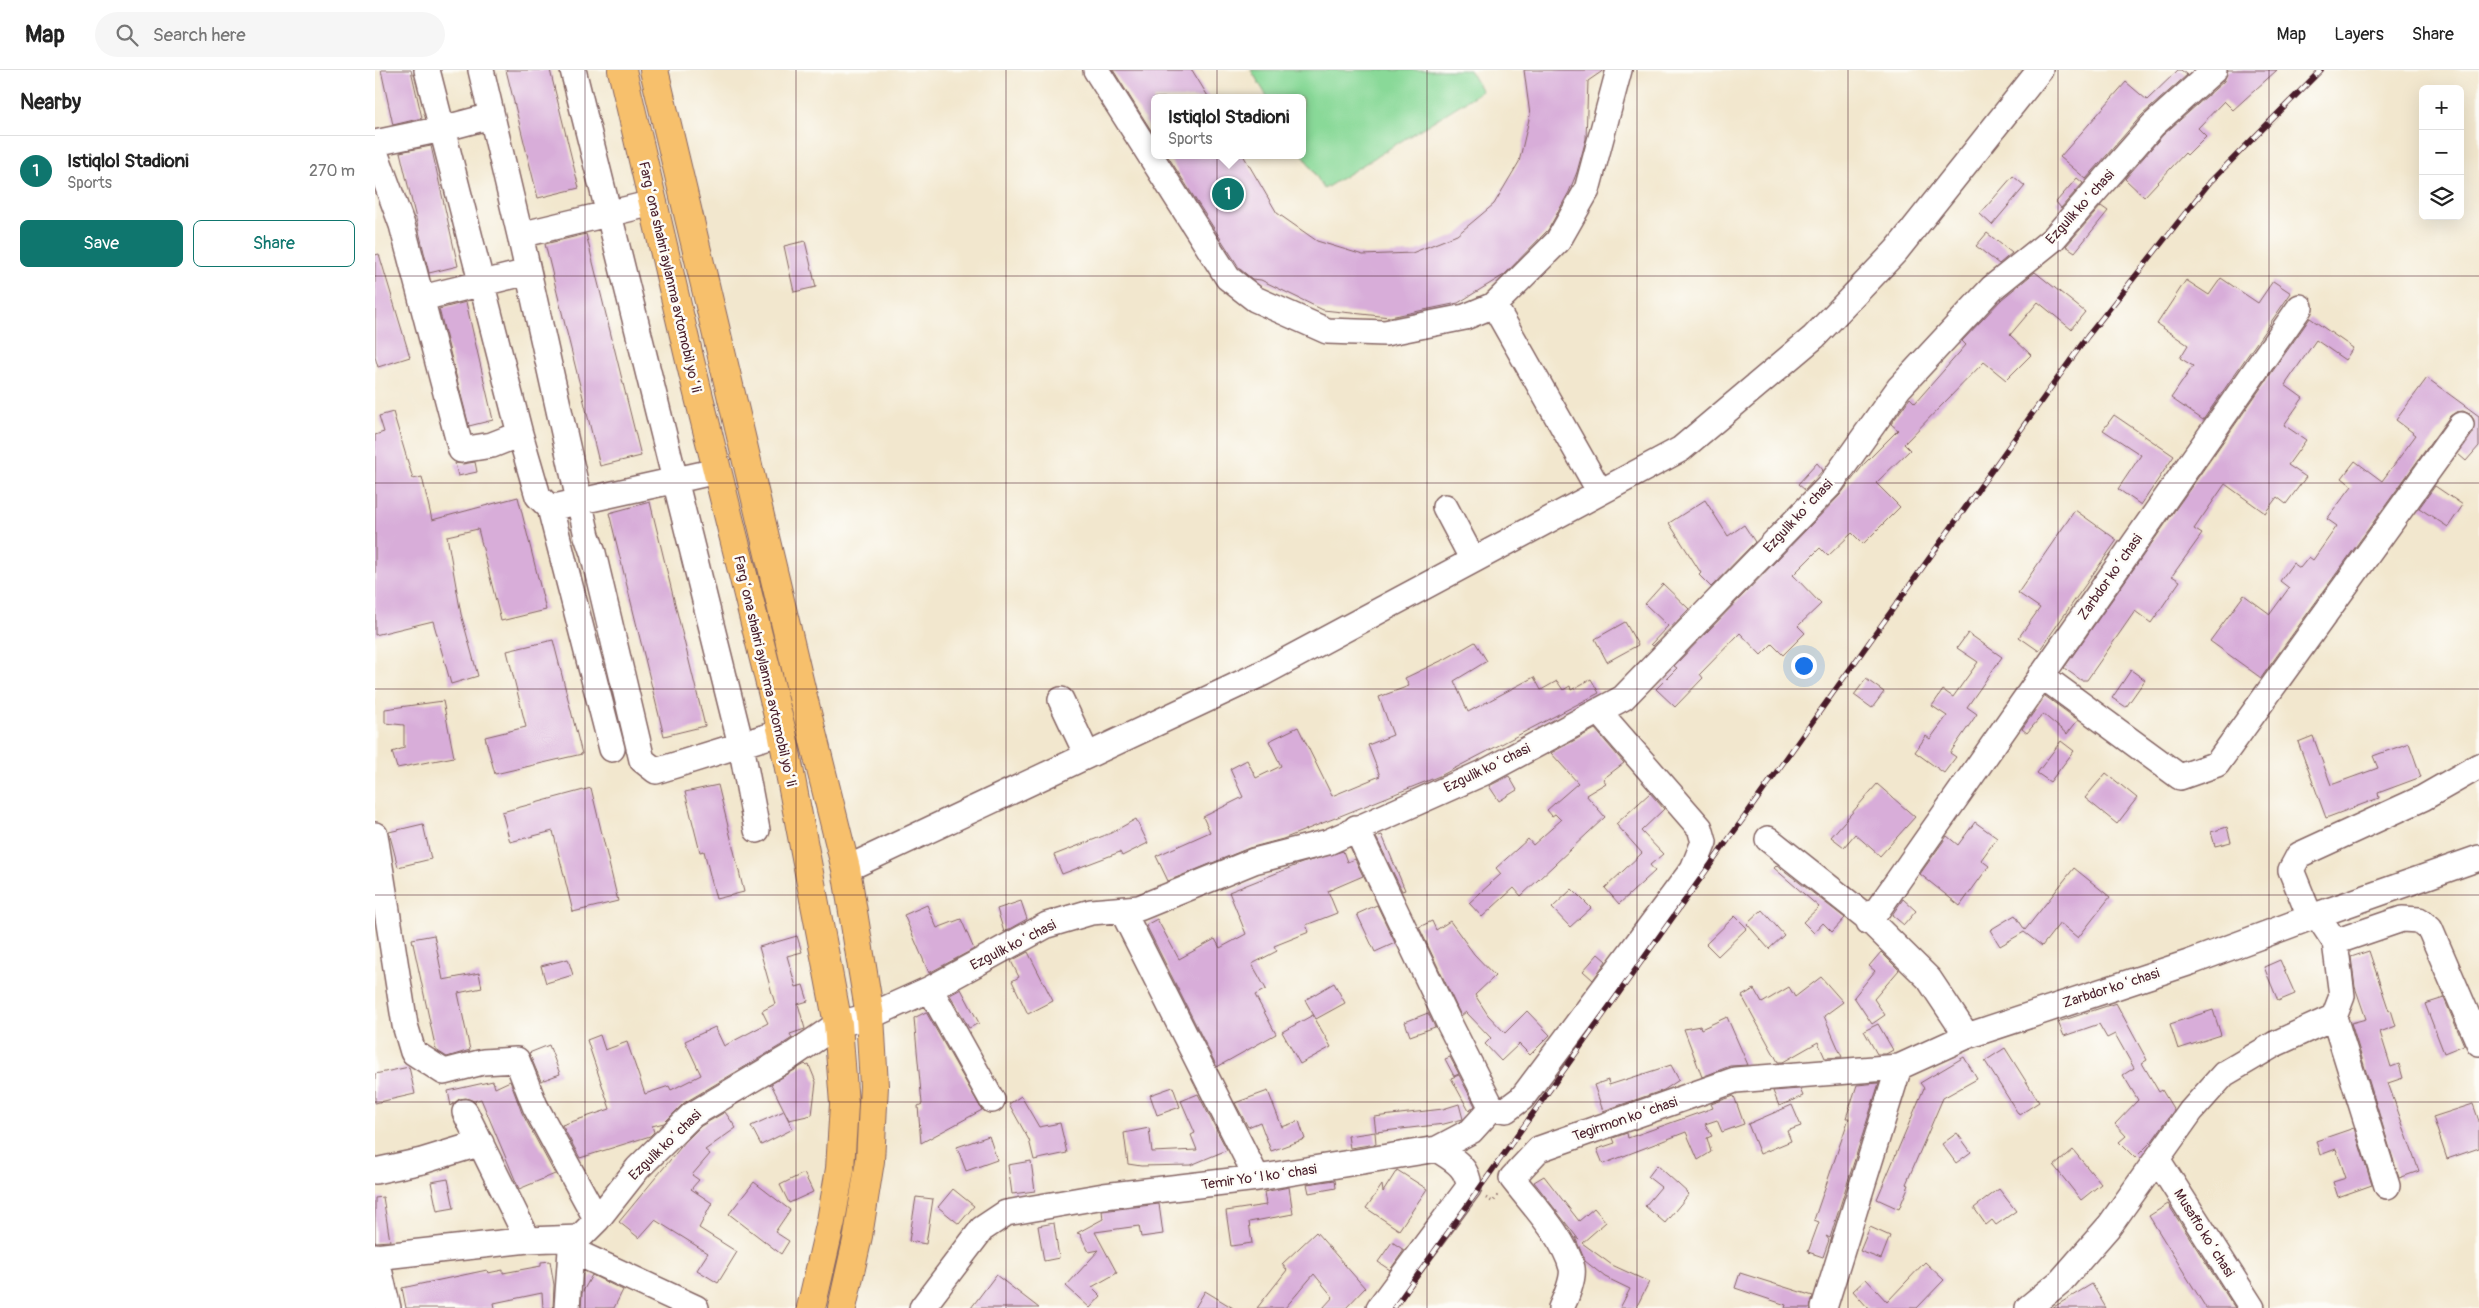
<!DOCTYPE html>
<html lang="en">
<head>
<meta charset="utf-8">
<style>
	body { margin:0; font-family:Pangolin,sans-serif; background:#f6f6f6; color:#222 }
	.controls { position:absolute; right:15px; top:15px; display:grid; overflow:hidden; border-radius:8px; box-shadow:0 5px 20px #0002 }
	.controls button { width:45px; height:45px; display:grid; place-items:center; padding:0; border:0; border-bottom:1px solid #e0e0e0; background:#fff; color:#222; font:25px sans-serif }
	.you { position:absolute; left:1428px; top:595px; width:18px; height:18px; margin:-12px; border:4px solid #fff; border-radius:50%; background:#1a73e8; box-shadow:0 0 0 8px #1a73e833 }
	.badge { display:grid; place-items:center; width:32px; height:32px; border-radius:50%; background:#0f766e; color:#fff; font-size:16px; font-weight:700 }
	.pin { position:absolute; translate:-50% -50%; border:2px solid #fff; box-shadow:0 1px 5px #0006 }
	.popup { position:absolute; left:776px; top:24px; width:155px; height:65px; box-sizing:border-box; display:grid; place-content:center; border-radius:8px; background:#fff; filter:drop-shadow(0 1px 4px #0005); font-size:16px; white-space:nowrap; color:#767676 }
	.popup b { font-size:19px; color:#222 }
	.popup::after { content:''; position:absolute; left:50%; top:100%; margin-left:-10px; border:10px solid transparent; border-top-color:#fff }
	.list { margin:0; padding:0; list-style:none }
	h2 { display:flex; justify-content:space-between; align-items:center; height:65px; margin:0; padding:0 20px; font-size:21px }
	h2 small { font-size:16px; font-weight:400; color:#767676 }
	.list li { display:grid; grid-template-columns:32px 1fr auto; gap:15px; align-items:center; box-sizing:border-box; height:70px; padding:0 20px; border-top:1px solid #e0e0e0 }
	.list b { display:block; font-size:19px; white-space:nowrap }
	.list p { margin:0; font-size:16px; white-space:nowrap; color:#767676 }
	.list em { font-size:16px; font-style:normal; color:#767676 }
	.actions { display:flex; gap:10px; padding:15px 20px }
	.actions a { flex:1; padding:11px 0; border:1px solid #0f766e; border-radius:8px; text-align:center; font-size:18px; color:#0f766e }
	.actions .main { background:#0f766e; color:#fff }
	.icon { flex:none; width:28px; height:28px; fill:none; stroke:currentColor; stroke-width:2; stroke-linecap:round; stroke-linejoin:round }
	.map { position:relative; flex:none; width:2104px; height:1238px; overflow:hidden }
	header { display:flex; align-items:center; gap:30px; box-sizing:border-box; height:70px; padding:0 25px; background:#fff; border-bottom:1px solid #e0e0e0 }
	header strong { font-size:24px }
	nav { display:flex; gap:28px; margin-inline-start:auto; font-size:18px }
	.search { width:350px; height:45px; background:#f6f6f6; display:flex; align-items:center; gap:12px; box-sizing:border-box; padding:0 18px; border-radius:28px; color:#767676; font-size:19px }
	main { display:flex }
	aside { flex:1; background:#fff }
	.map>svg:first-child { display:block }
	.green { fill:#89d998; stroke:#6a7c62 }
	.building { fill:#d8add9 }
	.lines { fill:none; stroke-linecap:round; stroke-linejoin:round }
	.minor-casing { stroke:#856564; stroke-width:28 }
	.highway-casing { stroke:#856564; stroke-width:30 }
	.path { stroke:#856564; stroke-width:3; stroke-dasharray:1 4; stroke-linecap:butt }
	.minor { stroke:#fff; stroke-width:25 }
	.highway { stroke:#f7c06c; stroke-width:28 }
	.rail-casing { stroke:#4a1f2b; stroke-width:5.5 }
	.rail { stroke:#fdfcf7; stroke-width:4; stroke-dasharray:11; stroke-linecap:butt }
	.grid { fill:none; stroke:#4a1f2b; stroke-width:1; stroke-opacity:0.55 }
	.labels { text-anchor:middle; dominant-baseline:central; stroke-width:5; stroke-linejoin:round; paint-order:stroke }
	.street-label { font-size:14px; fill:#4a1f2b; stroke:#fdfcf7 }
</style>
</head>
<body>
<header>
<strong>Map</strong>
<div class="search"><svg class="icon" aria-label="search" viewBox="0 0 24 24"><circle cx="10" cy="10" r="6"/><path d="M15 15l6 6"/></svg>Search here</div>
<nav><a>Map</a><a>Layers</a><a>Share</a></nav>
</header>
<main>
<aside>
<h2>Nearby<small></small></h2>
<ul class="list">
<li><span class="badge">1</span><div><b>Istiqlol Stadioni</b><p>Sports</p></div><em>270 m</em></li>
</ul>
<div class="actions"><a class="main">Save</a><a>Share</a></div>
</aside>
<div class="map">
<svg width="2104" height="1238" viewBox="0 0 2104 1238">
	<rect width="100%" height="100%" fill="#fdfcf7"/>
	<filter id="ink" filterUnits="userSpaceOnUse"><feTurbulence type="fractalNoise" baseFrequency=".02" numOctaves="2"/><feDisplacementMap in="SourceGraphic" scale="10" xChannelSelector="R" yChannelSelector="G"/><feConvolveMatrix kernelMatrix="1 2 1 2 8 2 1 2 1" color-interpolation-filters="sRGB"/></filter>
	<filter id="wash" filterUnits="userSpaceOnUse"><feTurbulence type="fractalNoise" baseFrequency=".0096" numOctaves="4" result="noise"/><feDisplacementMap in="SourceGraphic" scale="20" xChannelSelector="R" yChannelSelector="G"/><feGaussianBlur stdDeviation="1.12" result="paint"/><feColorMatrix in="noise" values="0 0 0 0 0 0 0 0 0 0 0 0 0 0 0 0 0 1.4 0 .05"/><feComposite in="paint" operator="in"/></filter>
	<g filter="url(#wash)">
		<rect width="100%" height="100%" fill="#f2e7ce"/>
		<!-- green -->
		<path class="green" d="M876 0H1094L1107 21 949 119 927 83V28H893Z"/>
		<g id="blocks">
			<!-- building -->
			<path class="building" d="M6 0H36L47 48 18 55Z
				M131 0H175L204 118 163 128Z
				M738 0H817L834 28H779V65Z
				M1149 0H1229L1213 11 1211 69 1202 102 1194 122 1173 160 1129 205 1083 233 1015 247 948 240 886 210 877 209 865 199 792 85H868L902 143 942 171 988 185 1037 183 1082 165 1119 134 1144 92 1155 45Z
				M1803 0H1806L1812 5 1767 45 1711 109 1685 87 1751 12 1772 30Z
				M1853 0H1902L1858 40 1849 31 1823 58 1831 66 1812 85 1810 83 1769 127 1750 109 1788 65 1849 11Z
				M56 76 83 196 54 203 25 82Z
				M1638 106 1650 116 1617 155 1605 144Z
				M1702 108 1708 113 1686 138 1681 132Z
				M1726 136 1733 141 1700 182 1691 176Z
				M1612 163 1637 183 1624 194 1601 176Z
				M211 164 266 386 225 396 170 174Z
				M430 171 441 217 419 222 409 176Z
				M4 184 35 287 3 297 0 287V185Z
				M1660 202 1710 242 1696 259 1663 232 1635 265 1656 285 1631 310 1609 292 1529 374 1535 380 1501 413 1525 437 1488 474 1477 463 1453 486 1445 478 1418 505 1446 534 1423 556 1430 563 1408 585 1397 574 1386 585 1365 563 1325 604 1328 608 1300 637 1281 619 1302 598 1299 596 1465 425 1489 394 1523 360 1516 354 1535 328 1540 333 1591 275 1587 271 1627 229Z
				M1846 208 1883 233 1898 211 1916 223 1828 350 1796 328 1818 296 1805 288 1813 275 1782 254 1811 210 1834 225Z
				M91 232 118 350 94 356 64 239Z
				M1935 248 1978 278 1970 290 1941 270 1910 315 1928 328 1909 355 1931 370 1913 395 1931 407 1911 434 1902 427 1890 443 1850 414 1819 459 1827 464 1797 506 1805 511 1776 553 1760 541 1712 610H1706L1689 598Z
				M2052 308 2104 346V376L2091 391 2083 384 2098 363 2099 350 2095 344 2088 341 2081 342 2075 346 1886 608 1835 571 1869 525 1895 544 1914 518 1905 511 1918 493 1925 498 1934 487 1938 490 1962 456 1952 449 1977 416 1967 408 1980 391 2007 411 2041 365 2021 350Z
				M18 342 38 409 47 407 57 450 143 427 171 540 126 551 103 459 72 466 86 544 103 606 76 614 58 551 0 565V365L9 362 4 346Z
				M1739 345 1799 386 1766 435 1743 419 1766 385 1728 360Z
				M100 392 102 402 83 406 80 393 88 394Z
				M1442 393 1448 400 1430 420 1423 414Z
				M2060 416 2088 435 2073 457 2044 438Z
				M1330 430 1353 466 1369 455 1380 472 1336 517 1324 505 1326 503 1294 453Z
				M275 432 330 656 289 666 234 443Z
				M1700 440 1742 470 1664 581 1644 567 1665 538 1643 523Z
				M1288 514 1314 539 1278 576 1276 574 1293 556 1270 534Z
				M1250 552 1263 575 1232 592 1220 569Z
				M1593 563 1627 587 1592 637 1602 644 1575 683 1581 687 1569 703 1540 682 1551 666 1555 669 1572 646 1557 636 1568 620 1578 627 1603 592 1582 578Z
				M178 570 207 684 120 704 110 667 151 657 132 581Z
				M1100 572 1112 591 1079 611 1093 642 1159 607 1166 620 1182 611 1188 620 1195 616 1196 620 1216 609 1224 623 1067 705 908 769 874 778 793 811 781 786 835 762 828 747 868 727 855 699 872 690 881 708 906 696 894 671 923 657 957 726 1005 706 993 675 1018 665 1004 627 1034 616 1030 608 1072 588Z
				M1756 600 1770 610 1751 637 1737 628Z
				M1491 609 1509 622 1497 638 1479 625Z
				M1670 626 1703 650 1692 664 1668 644 1652 663 1647 659Z
				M68 631 79 687 22 698 17 682 29 678V655L10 653V639Z
				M1220 659 1249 693 1228 709 1231 713 1211 725 1230 747 1146 826 1139 818 1107 847 1094 833 1126 804 1121 798 1153 769 1158 775 1186 750 1180 744 1177 746 1172 740 1203 713 1176 683Z
				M1938 666 1956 715 2003 698 1998 686 2034 673 2046 707 2003 723 2004 728 1951 748 1923 672Z
				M1686 671 1699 681 1675 712 1662 703Z
				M1731 703 1762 728 1742 754 1710 728Z
				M1134 706 1142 720 1124 731 1114 716Z
				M1502 714 1540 747 1505 786 1480 764 1469 777 1456 767Z
				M343 715 369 822 341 829 329 781 325 782 310 722Z
				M216 718 243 831 198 842 178 761 135 772 127 742Z
				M1275 723 1289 739 1266 761 1288 784 1275 795 1280 801 1244 834 1230 818 1267 783 1241 754Z
				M761 749 773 773 747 786 745 782 687 804 679 785 736 763Z
				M1600 752 1622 768 1606 790 1614 796 1585 836 1545 804 1572 766 1583 775Z
				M48 754 56 789 23 797 14 762Z
				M1852 757 1856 772 1840 776 1836 762Z
				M1007 765 1030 820 1027 821 1001 767Z
				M968 781 972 792 980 789 988 806 953 821 962 843 931 855 934 862 899 876 902 881 877 894 891 919 880 925 901 964 842 997 771 855 782 849 804 889 840 869 845 878 871 864 854 822 927 793Z
				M1402 795 1470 848 1457 862 1448 853 1439 863 1428 852 1444 837 1399 798Z
				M1699 798 1735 827 1703 868 1685 853 1667 876 1649 862 1625 876 1615 860 1640 845 1650 860Z
				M1197 819 1216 838 1195 857 1177 838Z
				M1528 829 1541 841 1529 855 1517 845Z
				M646 831 652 849 629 862 622 839Z
				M552 835 562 858 586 849 599 879 554 903 529 845Z
				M1002 835 1020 873 1000 882 982 844Z
				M1387 840 1409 865 1394 879 1372 854Z
				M1360 846 1372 858 1343 886 1331 874Z
				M1057 851 1061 860 1075 851 1099 884 1120 906 1100 925 1113 945 1130 963 1152 941 1175 965 1155 985 1144 974 1126 991 1110 974 1116 968 1091 942 1086 946 1044 857Z
				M59 865 68 910 104 903 107 918 83 923 95 980 72 987 61 980 37 869Z
				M422 866 427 882 412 886 421 917 428 915 433 931 423 934 430 959 415 964 417 968 408 974 309 1033 289 1053 277 1056 279 1062 275 1066 205 1088 187 1055 235 1039 212 970 225 965 230 980 252 972 270 1024 294 1016 296 1020 326 1005 310 971 340 957 349 976 393 953 387 941 400 934 384 877Z
				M1994 881 2014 941 2016 940 2021 956 2005 962 2016 997 2024 994 2028 1008 2013 1013 2044 1101 2024 1108 1976 953 1991 949 1980 917 1976 887Z
				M653 882 678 931 653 944 637 911 644 907 636 891Z
				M1506 882 1524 900 1499 929 1510 945 1497 954 1479 927 1500 901 1494 896Z
				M1223 884 1231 891 1218 910 1208 901Z
				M193 889 198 905 171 913 166 896Z
				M1905 890 1920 924 1903 931 1889 897Z
				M1446 907 1468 932 1449 946 1467 987 1450 988 1443 972 1408 992H1403L1367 926 1379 919 1387 933 1414 917 1420 927Z
				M959 913 970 933 941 949 930 930Z
				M586 919 604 953 594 958 575 925Z
				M2069 928 2089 975 2069 983 2050 934Z
				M1741 933 1772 990 1767 993 1784 1022 1787 1020 1799 1040 1777 1071 1760 1088 1744 1072 1751 1066 1740 1054 1763 1030 1748 1005 1759 998 1740 964 1732 968 1724 954 1689 966 1683 952Z
				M1838 940 1846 965 1803 979 1795 954Z
				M551 942 607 1040 546 1073 543 1036 547 1034 539 948Z
				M1053 943 1060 957 1035 966 1030 952Z
				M938 945 956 977 925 994 907 962Z
				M1352 947 1373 995 1355 996 1327 1007 1309 959 1325 956 1326 959Z
				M1503 954 1518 980 1511 984H1502L1489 961Z
				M174 975 185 1004 166 1011 154 983Z
				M1630 978 1664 1032 1644 1045 1610 991Z
				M1075 987 1084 1004 1079 1006 1070 989Z
				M1589 987 1602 1009 1568 1028 1531 1114 1534 1115 1524 1139 1502 1129 1549 1018 1545 1013Z
				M430 994 432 996 434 995 441 1012 437 1045 414 1050 396 1014Z
				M1296 995 1304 1010 1289 1020 1228 1041 1219 1015 1233 1010 1234 1015Z
				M34 997 40 1024 0 1033V1004Z
				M1084 1005 1100 1036 1094 1041 1076 1008Z
				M118 1011 120 1018 135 1011 147 1043 180 1104 144 1119 106 1029 99 1031 91 1028 84 1029 76 1036 73 1021Z
				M1504 1013 1455 1168 1451 1166 1454 1170 1448 1187 1433 1182 1444 1152 1439 1150 1474 1048H1471L1482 1015Z
				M798 1017 805 1037 782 1045 775 1025Z
				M1425 1019 1428 1026 1404 1036 1398 1021Z
				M893 1021 907 1057 924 1051 930 1069 896 1081 885 1052 873 1057 860 1033Z
				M823 1024 852 1080 816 1095 766 1096 753 1094 749 1063 774 1058 777 1082 822 1080 816 1065 820 1063 806 1031Z
				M646 1026 664 1057 685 1053 692 1083 659 1090 654 1070 634 1034Z
				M1359 1026 1369 1054 1347 1062 1342 1050 1330 1054 1337 1066 1332 1068 1336 1082 1323 1090 1311 1062 1228 1094 1222 1079 1240 1073 1238 1068 1252 1063 1253 1068 1338 1038 1336 1034Z
				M1084 1034 1088 1049 1069 1054 1001 1062 999 1047 1068 1039Z
				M2098 1034 2104 1051V1078L2072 1089 2058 1047Z
				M1417 1035 1426 1056 1412 1061 1416 1071 1385 1084 1373 1054Z
				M409 1041 418 1059 386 1075 376 1056Z
				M350 1042 361 1058 330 1080 335 1084 317 1105 324 1110 316 1119 337 1133 324 1158 362 1182 343 1213 322 1200 333 1183 280 1150 264 1168 244 1152 310 1072 326 1056Z
				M1979 1058 1997 1115 1963 1127 1958 1112 1971 1108 1961 1079 1945 1085 1941 1071Z
				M1000 1062 1001 1074 975 1078 973 1066Z
				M1582 1063 1596 1082 1581 1093 1567 1074Z
				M614 1066 622 1090 591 1101 582 1077Z
				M1698 1080 1726 1114 1706 1130 1679 1096Z
				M656 1091 660 1121 637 1124 633 1095Z
				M1282 1095 1314 1124 1290 1153 1270 1136 1286 1117 1273 1107Z
				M1022 1100 1052 1119 1024 1160 991 1138 1007 1115 1008 1122Z
				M429 1103 438 1122 414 1133 405 1115Z
				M1169 1106 1204 1151 1219 1138 1231 1152 1207 1173 1237 1195 1274 1212 1261 1238H1245L1255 1219 1230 1207 1210 1191 1200 1167 1204 1170 1159 1112Z
				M73 1109 79 1138 62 1141 56 1112Z
				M960 1110 961 1118 934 1123 932 1114Z
				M379 1112 415 1140 400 1162 414 1171 406 1184 354 1144Z
				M914 1117 918 1144 874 1152 877 1173 856 1176 851 1141 891 1135 889 1122Z
				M578 1119 599 1136 584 1154 563 1137Z
				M1624 1119 1641 1141 1621 1155 1617 1150 1611 1155 1599 1138Z
				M8 1127 15 1171 0 1172V1128Z
				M541 1127 558 1129 551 1174 534 1171Z
				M784 1134 788 1164 766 1167 764 1156 720 1162 742 1203 717 1217 726 1226 715 1238 691 1216 724 1180 714 1182 705 1164 702 1163 728 1149 727 1141Z
				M1793 1134 1860 1238H1831L1774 1146Z
				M679 1153 684 1188 669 1191 663 1156Z
				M1495 1157 1515 1166 1506 1189 1485 1181Z
				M941 1162 990 1218 971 1238H948L958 1227 939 1204 910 1238H882L912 1200 907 1194Z
				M1017 1172 1029 1180 1015 1200 1003 1192Z
				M175 1191 179 1215 178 1238H168L167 1223 119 1233 120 1238H31L27 1218 112 1200 113 1203 128 1200V1203L166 1196V1192Z
				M1550 1192 1569 1210 1542 1238H1493L1478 1221 1491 1209 1512 1232Z
				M1365 1203 1438 1226 1435 1238H1410L1411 1235 1360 1218Z
				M217 1205 248 1220 239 1238H206L207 1223Z
				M621 1205 664 1238H596Z
				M1717 1214 1731 1238H1677Z
				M830 1221 858 1238H820Z"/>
		</g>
	</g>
	<g filter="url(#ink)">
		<use href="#blocks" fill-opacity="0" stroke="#856564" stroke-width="1"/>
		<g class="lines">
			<defs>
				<path id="minor" d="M106 0 145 165
					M198 0 366 675 382 760
					M721 0 853 208 880 229 952 261 1010 263 1090 247 1119 235 1225 422
					M0 73 67 59 116 46
					M0 82 27 155 86 380 117 375 145 364 52 0
					M278 133 145 165 212 466 218 483 267 690 281 701 407 662
					M47 228 153 202
					M1119 235 1183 171 1212 120 1244 0
					M145 364 163 426 175 438 342 401
					M1070 437 1098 490
					M175 438 237 679
					M1666 605 1805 707 1842 694 2086 355
					M686 630 712 685
					M981 758 1073 951 1117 1038
					M0 765 30 955 38 982 69 1002 108 992 142 990 160 1036 222 1150
					M1393 769 1490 846 1554 909 1592 966
					M471 799 888 603 1306 379 1439 267 1521 181 1665 0
					M747 840 882 1108
					M1942 845 2104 788
					M1935 847 1916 800 1924 785 2048 728 2104 696
					M1494 852 1925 237
					M555 919 617 1030
					M1959 947 2012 1116
					M90 1042 153 1170
					M1062 1079 1096 1061 1117 1038 1131 1040 1147 1028 1318 799 1329 772 1325 758 1224 642
					M1782 1089 1877 1238
					M0 1101 47 1091 106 1073
					M196 1180 321 1238
					M1 1186 13 1238
					M0 1187 153 1170 204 1168 222 1150 263 1098 317 1045 416 986 463 954 495 946 555 919 672 855 716 842 764 838 879 791 953 772 1112 701 1248 628 1455 415 1524 318 1617 218 1678 169 1778 55 1839 0
					M192 1238 196 1180 204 1168
					M547 1238 607 1159 631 1143 729 1126 882 1108 1062 1079C1077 1089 1093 1096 1094 1117L1004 1238
					M1186 1238C1191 1228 1199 1208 1197 1198 1190 1168 1156 1133 1137 1108L1164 1079 1360 1010 1524 997
					M1449 1238 1524 997 1592 966 1816 892 1942 845 1960 872 2027 849 2044 850 2055 859 2104 973
					M1653 1238 1686 1211 1735 1155 1816 1041 1849 1004 1900 974 1959 947 1967 926 1960 872"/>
				<path id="highway" d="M247 0 315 291 407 662 463 954 469 1034 465 1099 456 1151 436 1238
					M279 0 427 623 471 799 495 946 499 1016 495 1091 483 1166 467 1238"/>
			</defs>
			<!-- minor casing -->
			<use href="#minor" class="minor-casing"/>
			<!-- highway casing -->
			<use href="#highway" class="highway-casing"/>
			<!-- path -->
			<path class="path" d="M1111 1128 1118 1132 1124 1124"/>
			<!-- minor -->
			<use href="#minor" class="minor"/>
			<!-- highway -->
			<use href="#highway" class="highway"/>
			<defs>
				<path id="rail" d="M1019 1238 1712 267 1835 112 1946 0"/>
			</defs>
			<!-- rail casing -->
			<use href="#rail" class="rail-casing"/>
			<!-- rail -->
			<use href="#rail" class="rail"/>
		</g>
	</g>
	<!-- grid -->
	<path class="grid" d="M210 0V1238M421 0V1238M631 0V1238M842 0V1238M1052 0V1238M1262 0V1238M1473 0V1238M1683 0V1238M1894 0V1238M0 206H2104M0 413H2104M0 619H2104M0 825H2104M0 1032H2104"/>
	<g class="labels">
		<!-- street labels -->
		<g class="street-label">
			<text transform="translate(1705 137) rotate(-48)">Ezgulik koʻchasi</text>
			<text transform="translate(295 207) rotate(77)">Fargʻona shahri aylanma avtomobil yoʻli</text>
			<text transform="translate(1423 446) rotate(-47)">Ezgulik koʻchasi</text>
			<text transform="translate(1735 507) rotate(-55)">Zarbdor koʻchasi</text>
			<text transform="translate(390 601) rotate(77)">Fargʻona shahri aylanma avtomobil yoʻli</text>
			<text transform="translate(1112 698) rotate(-26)">Ezgulik koʻchasi</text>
			<text transform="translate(638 875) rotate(-27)">Ezgulik koʻchasi</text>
			<text transform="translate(1736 918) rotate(-18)">Zarbdor koʻchasi</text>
			<text transform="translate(1250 1049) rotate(-19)">Tegirmon koʻchasi</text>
			<text transform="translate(290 1075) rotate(-44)">Ezgulik koʻchasi</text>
			<text transform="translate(884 1107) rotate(-8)">Temir Yoʻl koʻchasi</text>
			<text transform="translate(1829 1163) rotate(58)">Musaffo koʻchasi</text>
		</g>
	</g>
</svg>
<div class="controls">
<button>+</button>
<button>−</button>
<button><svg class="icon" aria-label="layers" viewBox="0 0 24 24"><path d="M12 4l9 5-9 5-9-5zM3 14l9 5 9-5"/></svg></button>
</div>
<div class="you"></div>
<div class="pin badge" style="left:853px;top:124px">1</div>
<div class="popup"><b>Istiqlol Stadioni</b>Sports</div>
</div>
</main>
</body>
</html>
